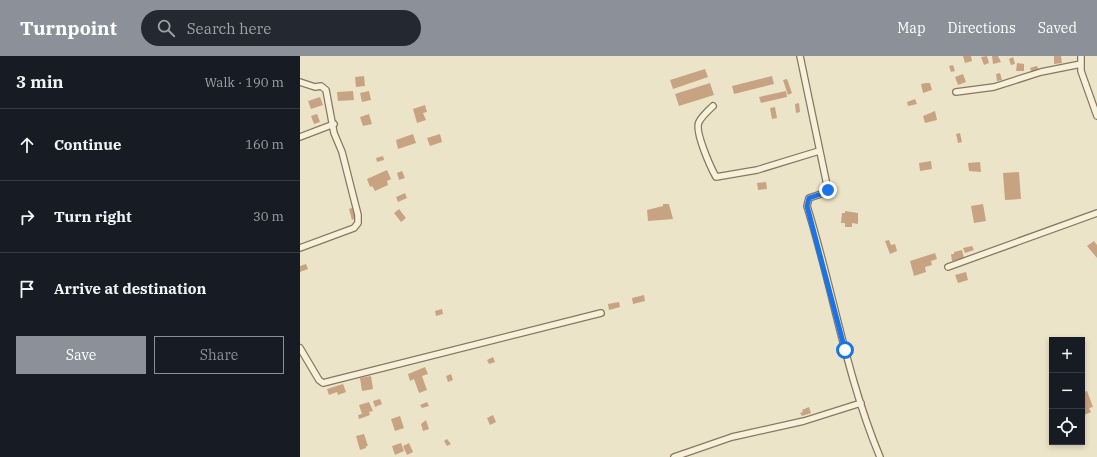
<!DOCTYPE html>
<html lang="en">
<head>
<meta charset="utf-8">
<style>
	body { margin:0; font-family:"IBM Plex Serif",serif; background:#242831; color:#f1f3f6 }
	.controls { position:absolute; right:12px; bottom:12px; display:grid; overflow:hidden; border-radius:0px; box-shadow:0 2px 6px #0003 }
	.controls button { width:36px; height:36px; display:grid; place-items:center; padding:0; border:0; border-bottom:1px solid #363941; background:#171b24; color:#f1f3f6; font:20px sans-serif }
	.stop { position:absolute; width:12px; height:12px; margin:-9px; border:3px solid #1a73e8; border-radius:50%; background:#fff }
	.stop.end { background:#1a73e8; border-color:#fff; box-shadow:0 1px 4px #0008 }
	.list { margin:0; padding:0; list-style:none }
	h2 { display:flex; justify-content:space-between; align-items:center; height:52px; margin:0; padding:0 16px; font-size:17px }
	h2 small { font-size:13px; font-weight:400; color:#9ea1a6 }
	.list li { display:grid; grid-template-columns:26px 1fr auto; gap:12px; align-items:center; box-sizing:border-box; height:72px; padding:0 16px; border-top:1px solid #363941 }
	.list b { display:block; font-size:15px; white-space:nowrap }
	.list em { font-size:13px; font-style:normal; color:#9ea1a6 }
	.actions { display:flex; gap:8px; padding:12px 16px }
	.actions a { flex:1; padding:9px 0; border:1px solid #8c9099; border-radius:0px; text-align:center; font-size:14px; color:#8c9099 }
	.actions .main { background:#8c9099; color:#fff }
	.icon { flex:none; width:22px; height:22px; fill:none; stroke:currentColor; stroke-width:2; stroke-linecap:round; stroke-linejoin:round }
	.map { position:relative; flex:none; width:797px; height:401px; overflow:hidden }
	header { display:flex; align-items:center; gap:24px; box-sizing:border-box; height:56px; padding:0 20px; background:#8c9099; color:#fff }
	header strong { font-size:19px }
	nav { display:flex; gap:22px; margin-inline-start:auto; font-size:14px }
	.search { width:280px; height:36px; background:#242831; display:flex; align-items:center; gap:10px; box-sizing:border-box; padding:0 14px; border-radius:22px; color:#9ea1a6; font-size:15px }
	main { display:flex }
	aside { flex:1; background:#171b24 }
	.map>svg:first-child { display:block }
	.building { fill:#c8a381 }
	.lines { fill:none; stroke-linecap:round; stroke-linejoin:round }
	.minor-casing { stroke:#87775e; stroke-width:8 }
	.minor { stroke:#f7f1db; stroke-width:5.5 }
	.route { stroke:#1a73e8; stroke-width:5 }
</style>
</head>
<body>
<header>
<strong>Turnpoint</strong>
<div class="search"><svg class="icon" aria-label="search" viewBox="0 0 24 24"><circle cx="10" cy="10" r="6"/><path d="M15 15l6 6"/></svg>Search here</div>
<nav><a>Map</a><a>Directions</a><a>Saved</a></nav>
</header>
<main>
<aside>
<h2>3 min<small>Walk · 190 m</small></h2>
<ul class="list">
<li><svg class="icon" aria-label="ahead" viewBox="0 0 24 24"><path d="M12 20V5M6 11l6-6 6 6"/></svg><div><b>Continue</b></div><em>160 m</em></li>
<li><svg class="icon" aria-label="right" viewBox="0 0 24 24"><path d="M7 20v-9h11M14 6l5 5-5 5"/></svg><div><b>Turn right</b></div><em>30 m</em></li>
<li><svg class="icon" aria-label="arrive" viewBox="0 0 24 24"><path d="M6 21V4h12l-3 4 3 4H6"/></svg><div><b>Arrive at destination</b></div></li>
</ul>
<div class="actions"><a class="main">Save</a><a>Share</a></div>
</aside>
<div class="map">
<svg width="797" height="401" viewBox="0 0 797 401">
	<rect width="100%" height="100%" fill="#ece4c8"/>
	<!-- building -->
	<path class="building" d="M663 0H671L672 5 665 7Z
		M687 0 689 7 684 9 681 1Z
		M692 0H698L701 6 693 8Z
		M754 0H761L762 7 754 8Z
		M713 1 715 8 711 9 709 3Z
		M717 7 724 8V15H716Z
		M653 9 655 15 651 16 649 10Z
		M737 10 739 14 732 17 730 12Z
		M405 13 408 21 373 33 370 24Z
		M700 17 702 24 697 25 696 18Z
		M663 18 666 26 658 29 655 21Z
		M64 20 65 30 56 31 55 21Z
		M472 20 474 28 434 38 432 30Z
		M487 23 492 37 488 39 483 24Z
		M410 27 414 39 379 50 375 38Z
		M626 27H630L632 34 623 37 621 28Z
		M53 35 54 44 38 45 37 36Z
		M69 35 71 44 62 46 60 37Z
		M486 35 487 41 461 47 459 41Z
		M20 41 23 49 11 53 8 45Z
		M615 43 617 48 608 50 607 46Z
		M499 47 500 56 496 57 495 48Z
		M125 49 127 56 123 57 126 64 117 67 113 53Z
		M475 51 477 62 472 63 470 52Z
		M635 55 637 64 625 67 623 60Z
		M17 58 20 66 14 68 11 60Z
		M69 58 72 68 63 70 60 61Z
		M660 77 662 86 658 87 656 78Z
		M113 78 116 87 98 93 96 84Z
		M140 78 142 86 130 90 127 82Z
		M83 100 84 104 77 106 76 102Z
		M631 105 632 113 620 115 619 107Z
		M680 106 681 116 669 115 668 107Z
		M87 114 91 123 87 125 88 129 75 135 72 130 70 131 67 123Z
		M102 115 105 122 99 124 97 117Z
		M719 116 721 143 705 144 703 117Z
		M466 126 467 133 458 134 457 127Z
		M105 137 107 142 98 146 96 141Z
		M363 148H369L373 163 348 165 347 154 363 150Z
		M683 148 686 165 674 167 671 150Z
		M54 151 56 162 52 164 49 153Z
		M99 153 106 162 101 166 94 157Z
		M545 155 558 157V168L552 167V171H545V167H541L542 157H545Z
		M589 184 591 189 595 188 597 195 590 198 585 185Z
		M794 185 797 189V202L787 190Z
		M672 190 674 194 665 197 663 192Z
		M662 194 664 202 652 205 651 198H654V196Z
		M635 197 637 203 631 205 632 209 625 211 626 216 614 220 610 205Z
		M6 208 8 213 0 216V210Z
		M666 216 668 224 658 227 655 219Z
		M344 239 345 245 333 248 332 242Z
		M319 246 320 251 309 254 308 248Z
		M142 253 143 258 136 260 135 255Z
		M193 301 195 306 189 308 187 304Z
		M125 311 128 318 122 320 127 334 119 337 114 323 110 325 108 318Z
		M151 318 153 324 148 326 146 320Z
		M71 320 73 333 62 335 60 322Z
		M43 328 46 336 38 339 37 336 29 339 27 333Z
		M787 335 793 351 789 352 791 356 782 360V337Z
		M80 343 82 348 75 351 73 345Z
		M69 346 73 355 69 356 70 359 59 363 58 359 62 358 59 349Z
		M127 346 129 350 122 352 120 349Z
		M509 351 511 357 502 360 500 357 503 356 502 354Z
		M193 359 196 366 190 369 187 362Z
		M100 360 104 372 95 375 91 363Z
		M126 364 129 373 123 375 121 368Z
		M64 378 68 390H66V392L60 394 56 380Z
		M147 383 151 388 147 390 144 385Z
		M101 387 104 395 95 399 92 390Z
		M109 387 113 396 107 399 103 390Z"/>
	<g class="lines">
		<defs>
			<path id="minor" d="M500 0 528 134 527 136 509 142 507 150C533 233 546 320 580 401
				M781 0V15L797 60
				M0 26 15 31 21 30 26 34 34 77 42 96 58 159V167L54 172 0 192
				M656 36 694 31 741 16 781 8
				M413 50C408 55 402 60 399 66 394 75 411 112 416 121L457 114 519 95
				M0 81 34 68
				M648 211 797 157
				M0 292 19 324 23 327 301 257
				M374 401 432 381 504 365 561 347"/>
		</defs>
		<!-- minor casing -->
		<use href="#minor" class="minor-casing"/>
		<!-- minor -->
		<use href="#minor" class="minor"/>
	</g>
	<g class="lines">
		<!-- route -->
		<path class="route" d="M528 134 527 136 509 142 507 150 545 294"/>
	</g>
</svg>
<div class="controls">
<button>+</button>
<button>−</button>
<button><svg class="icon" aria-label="locate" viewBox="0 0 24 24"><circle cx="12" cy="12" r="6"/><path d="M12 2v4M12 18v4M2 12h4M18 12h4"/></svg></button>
</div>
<div class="stop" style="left:545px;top:294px"></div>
<div class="stop end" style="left:528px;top:134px"></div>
</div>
</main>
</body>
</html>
